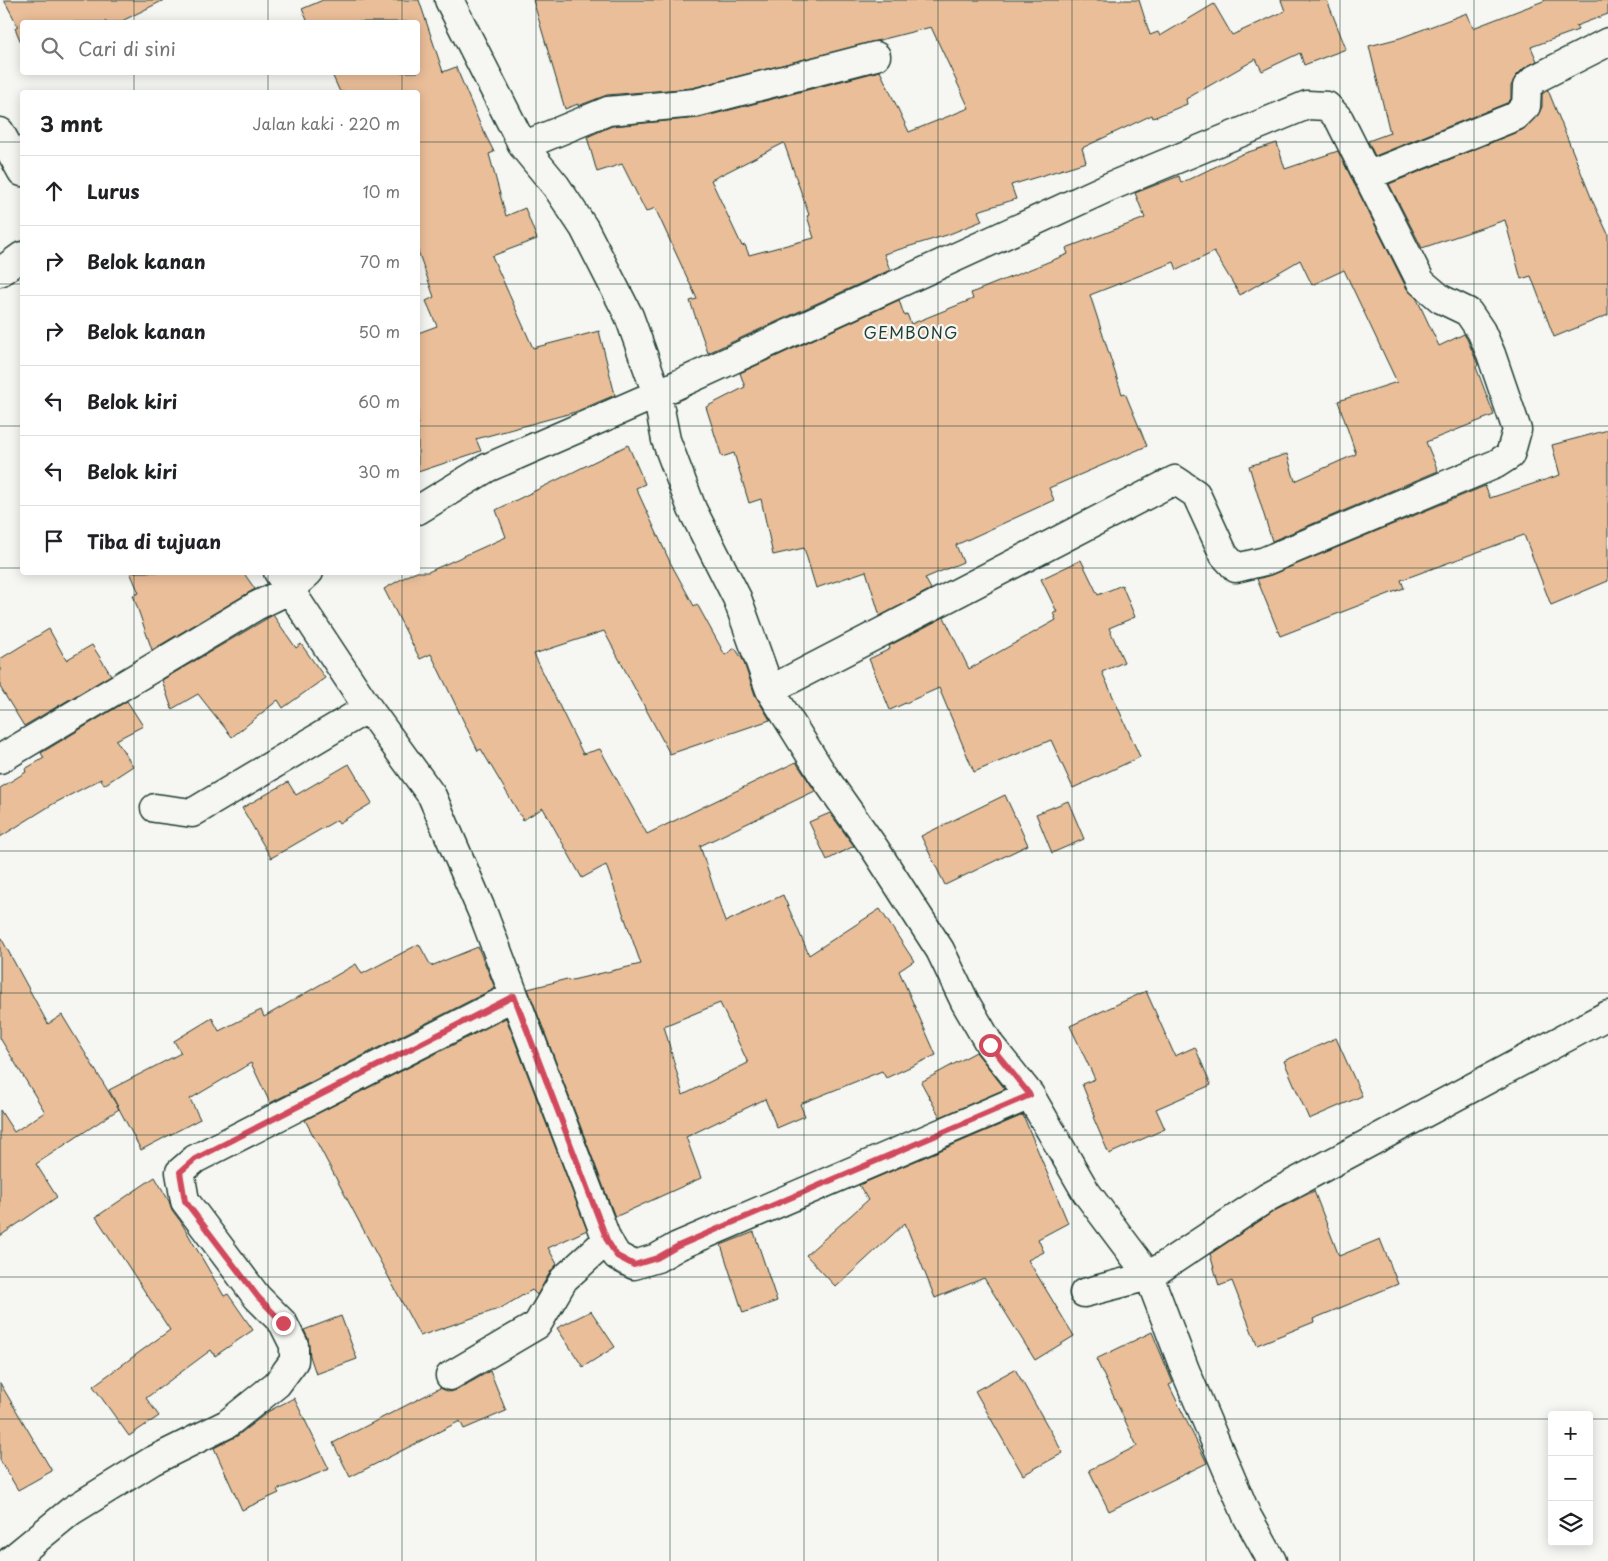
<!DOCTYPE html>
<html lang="id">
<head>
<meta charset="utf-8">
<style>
	body { margin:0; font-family:"Playpen Sans",sans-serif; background:#f2f2f2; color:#202124 }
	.controls { position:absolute; right:15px; bottom:15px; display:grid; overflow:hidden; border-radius:5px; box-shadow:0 2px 12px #0003 }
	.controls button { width:45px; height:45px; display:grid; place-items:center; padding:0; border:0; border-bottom:1px solid #e0e0e0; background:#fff; color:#202124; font:25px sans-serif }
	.stop { position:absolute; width:15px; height:15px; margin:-11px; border:4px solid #d1495b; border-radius:50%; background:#fff }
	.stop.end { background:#d1495b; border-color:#fff; box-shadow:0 1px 5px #0008 }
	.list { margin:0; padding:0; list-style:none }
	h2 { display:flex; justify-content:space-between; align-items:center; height:65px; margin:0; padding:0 20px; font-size:21px }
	h2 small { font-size:16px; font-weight:400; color:#757577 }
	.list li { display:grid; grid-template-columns:32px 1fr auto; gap:15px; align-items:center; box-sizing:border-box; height:70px; padding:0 20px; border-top:1px solid #e0e0e0 }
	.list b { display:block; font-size:19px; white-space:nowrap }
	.list em { font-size:16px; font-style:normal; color:#757577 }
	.icon { flex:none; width:28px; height:28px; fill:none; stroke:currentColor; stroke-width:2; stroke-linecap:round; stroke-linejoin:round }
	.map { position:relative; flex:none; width:1608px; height:1561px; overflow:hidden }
	.search { position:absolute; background:#fff; box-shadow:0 2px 12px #0003; left:20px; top:20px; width:400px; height:55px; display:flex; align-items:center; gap:12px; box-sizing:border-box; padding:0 18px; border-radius:5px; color:#757577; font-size:19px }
	.panel { position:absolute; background:#fff; box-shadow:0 2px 12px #0003; left:20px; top:90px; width:400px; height:485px; border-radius:5px }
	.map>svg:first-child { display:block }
	.building { fill:#eabe99; stroke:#1f3d34; fill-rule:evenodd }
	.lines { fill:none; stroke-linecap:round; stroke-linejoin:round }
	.minor-casing { stroke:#1f3d34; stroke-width:31 }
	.minor { stroke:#f6f6f2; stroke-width:28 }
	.route { stroke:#d1495b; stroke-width:6 }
	.grid { fill:none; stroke:#1f3d34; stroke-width:1; stroke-opacity:0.55 }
	.labels { text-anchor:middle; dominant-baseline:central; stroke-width:4.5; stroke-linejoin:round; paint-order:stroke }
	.quarter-label { font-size:16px; letter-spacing:1px; fill:#1f3d34; stroke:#f6f6f2 }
</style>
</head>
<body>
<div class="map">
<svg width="1608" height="1561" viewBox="0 0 1608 1561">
	<rect width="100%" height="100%" fill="#f6f6f2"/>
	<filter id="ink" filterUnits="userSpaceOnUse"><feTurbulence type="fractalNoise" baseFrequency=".02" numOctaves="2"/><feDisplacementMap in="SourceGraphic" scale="10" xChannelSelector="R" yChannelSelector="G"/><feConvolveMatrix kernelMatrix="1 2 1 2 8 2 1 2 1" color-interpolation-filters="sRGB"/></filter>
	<g filter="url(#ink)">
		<!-- building -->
		<path class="building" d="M4 0H164L120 22H22V45L15 28 18 26Z
			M323 0H419L443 72 456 67 480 124 494 152 489 154 506 216 525 208 537 239 492 256 533 348 599 331 615 395 575 412 476 439 481 451 418 472V333L437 326 426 301 434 297 418 251V92H340L331 72H418V22H308L302 9Z
			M533 0H1139L1150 35 1158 32 1160 36 1214 4 1232 35 1285 11 1281 0H1327L1346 49 1304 65 1300 53 1262 71 1256 59 1186 99 1187 104 1153 118 1152 115 1082 148 1086 162 1011 185 1016 199 978 211 982 221 947 235 884 254 890 270 708 353 690 301 697 299 655 208 646 212 622 164 597 172 587 137 612 126 699 118 880 71 909 132 969 108 931 27 692 88 607 95 578 106V104L565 109ZM784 143 809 215 807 216 814 238 749 255 745 245 742 246 711 180Z
			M1546 0H1608V14L1576 26 1578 30 1531 47 1537 61 1524 68 1516 76 1511 86V99L1507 103 1375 156 1368 141 1390 133 1369 46 1400 38 1467 13 1473 28Z
			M1548 90 1593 202 1608 234V315L1554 337 1531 276 1521 279 1505 220 1422 248 1389 184 1522 130 1537 116 1542 107V94Z
			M1277 143 1285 169 1338 151 1407 289 1417 299 1439 346 1464 334 1467 339 1476 360 1478 365 1476 367 1494 415 1426 442 1438 471 1272 541 1249 466 1287 454 1295 481 1356 454 1338 401 1397 382 1344 270 1312 285 1300 260 1240 295 1214 252 1177 270 1174 262 1090 295 1122 394 1125 393 1147 446 1049 488 1054 500 956 545 963 562 925 578 931 589 880 616 866 571 816 588 804 548 773 555 761 499 749 503 734 453 722 457 706 407 745 387 740 373 899 300 904 315 907 314 911 324 973 299 971 293 1068 254 1066 248 1145 218 1135 193 1179 176 1181 183 1242 154Z
			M1608 430V581L1551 605 1524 535 1401 580 1404 588 1280 636 1257 579 1271 575 1485 486 1490 498 1560 475 1552 445Z
			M628 445 645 484 636 488 670 562 694 606 697 604 725 655 735 648 743 660 755 695 770 720 670 754 604 631 534 654 583 754 600 749 647 834 796 762 815 791 700 846 725 922 783 895 809 955 880 909 914 961 899 971 936 1055 886 1078 882 1071 800 1104 805 1116 777 1128 765 1099 686 1137 701 1178 615 1217 528 989 567 979 568 981 641 964 606 865 582 878 543 808 523 820 481 749 478 751 431 654 420 659 384 589 414 572H428L506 537 496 510ZM720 1003 748 1063 683 1095 664 1026Z
			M1081 560 1098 595 1122 585 1135 617 1109 628 1124 662 1102 672 1140 757 1073 788 1051 740 974 772 939 688 890 710 869 659 890 649 889 646 944 617 969 669 1056 620 1053 613 1057 612 1041 579Z
			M130 572H243L255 589 152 650 133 595 139 593Z
			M273 615 296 648 301 644 325 678 283 708 278 700 232 737 198 694 172 709 162 680Z
			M49 629 66 660 92 645 111 675 24 726 0 687V659Z
			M127 701 143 726 116 740 133 766 104 785 101 779 53 804 0 837V788L26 772 25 769 44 758 41 753Z
			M349 764 372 803 339 823 337 820 271 858 242 808 288 782 296 795Z
			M1005 795 1028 845 945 885 921 836Z
			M1068 801 1084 839 1052 853 1036 814Z
			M830 813 854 846 827 860 809 822Z
			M0 936 48 1024 62 1015 119 1109 36 1164 57 1197 0 1236V1110L14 1132 45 1112 0 1038Z
			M419 944 431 966 478 947 495 988 270 1103 251 1063 190 1099 200 1119 141 1150 109 1090 181 1053 174 1041 212 1018 219 1031 261 1010 264 1017 356 964 362 974Z
			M1146 991 1175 1056 1195 1047 1211 1085 1156 1109 1165 1129 1109 1154 1093 1117 1095 1116 1082 1084 1095 1079 1070 1026Z
			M506 1018 587 1230 548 1248 557 1264 551 1271 537 1295 532 1290 501 1308 420 1336 305 1120Z
			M1336 1038 1362 1096 1309 1119 1284 1061Z
			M976 1052 1005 1089 940 1117 921 1082Z
			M1023 1115 1068 1223 1038 1239 1044 1252 1028 1260 1074 1336 1035 1360 984 1278 935 1298 905 1223 836 1287 806 1255 868 1200 859 1185Z
			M155 1177 169 1201 172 1210 181 1222 224 1296 228 1294 253 1330 215 1356 211 1350 146 1398 159 1416 129 1436 93 1386 170 1330 96 1217Z
			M1314 1191 1339 1256 1380 1239 1398 1284 1313 1319 1314 1322 1257 1345 1232 1281 1219 1286 1210 1254 1276 1210Z
			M754 1232 777 1301 743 1313 721 1245Z
			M591 1311 615 1347 583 1367 557 1328Z
			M341 1316 357 1359 316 1374 310 1356 308 1338 304 1330Z
			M1152 1332 1173 1383 1169 1385 1207 1463 1109 1511 1089 1470 1137 1446 1096 1359Z
			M1015 1369 1063 1453 1023 1475 975 1391Z
			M490 1371 506 1411 464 1429 460 1421 350 1477 333 1443 440 1388 450 1392 457 1390Z
			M0 1383 52 1471 18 1490 0 1460Z
			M294 1398 329 1469 277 1490 279 1493 242 1510 214 1448 237 1436 269 1411Z"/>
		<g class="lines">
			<defs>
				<path id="minor" d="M449 0 523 146 556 186 584 228 629 316 657 394 666 440 692 509 737 598 770 690 823 775 875 849 940 950 965 1002 990 1045 1030 1095 1086 1192 1149 1276 1185 1370 1247 1516 1272 1561
					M0 132 22 172
					M523 146 608 111 695 103 876 56
					M1367 176 1516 116 1526 106 1527 87 1535 79 1608 42
					M0 272 22 256
					M418 510 487 468 657 394 1109 187 1307 105 1327 106 1339 119 1421 282 1441 299 1468 312 1481 331 1491 354 1517 430 1510 455 1496 464 1265 561 1236 568 1224 555 1196 494 1175 480 770 690
					M278 572 368 708 432 796 484 916 607 1240 617 1256 634 1265 657 1258 678 1246 1030 1095
					M0 759 256 606 289 590 309 572
					M155 808 192 813 368 708
					M1084 1293 1149 1276 1268 1197 1608 1015
					M450 1376 537 1325 564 1279 607 1240
					M10 1561 71 1511 152 1461 227 1424 277 1384 294 1361V1345L283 1323 257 1297 185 1201 180 1172 195 1159 514 996"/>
			</defs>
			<!-- minor casing -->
			<use href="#minor" class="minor-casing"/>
			<!-- minor -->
			<use href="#minor" class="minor"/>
		</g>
	</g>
	<g class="lines" filter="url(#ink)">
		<!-- route -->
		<path class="route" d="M283 1323 258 1297 185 1201 180 1172 195 1159 514 996 607 1240 617 1256 634 1265 657 1258 678 1246 1030 1095 990 1045"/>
	</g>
	<!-- grid -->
	<path class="grid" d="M134 0V22M268 0V22M402 0V22M536 0V1561M670 0V1561M804 0V1561M938 0V1561M1072 0V1561M1206 0V1561M1340 0V1561M1474 0V1561M134 72V92M268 72V92M402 72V92M0 142H22M418 142H1608M0 284H22M418 284H1608M0 426H22M418 426H1608M0 568H22M418 568H1608M134 572V1561M268 572V1561M402 572V1561M0 710H1608M0 851H1608M0 993H1608M0 1135H1608M0 1277H1608M0 1419H1552M1589 1419H1608"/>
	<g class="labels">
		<!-- quarter labels -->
		<g class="quarter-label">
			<text x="911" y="332">GEMBONG</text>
		</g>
	</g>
</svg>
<div class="controls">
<button>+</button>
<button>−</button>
<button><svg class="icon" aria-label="layers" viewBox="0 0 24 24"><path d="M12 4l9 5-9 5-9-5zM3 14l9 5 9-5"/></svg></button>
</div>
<div class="stop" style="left:990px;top:1045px"></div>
<div class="stop end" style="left:283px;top:1323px"></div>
<div class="search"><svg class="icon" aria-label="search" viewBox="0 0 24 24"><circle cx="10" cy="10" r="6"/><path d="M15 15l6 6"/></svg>Cari di sini</div>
<section class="panel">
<h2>3 mnt<small>Jalan kaki · 220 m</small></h2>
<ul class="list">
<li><svg class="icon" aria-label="ahead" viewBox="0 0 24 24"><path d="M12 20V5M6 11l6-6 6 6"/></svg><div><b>Lurus</b></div><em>10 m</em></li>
<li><svg class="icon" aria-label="right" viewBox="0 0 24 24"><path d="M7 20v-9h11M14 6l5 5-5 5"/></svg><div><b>Belok kanan</b></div><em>70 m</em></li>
<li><svg class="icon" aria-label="right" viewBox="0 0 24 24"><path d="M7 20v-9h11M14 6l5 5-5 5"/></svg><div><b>Belok kanan</b></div><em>50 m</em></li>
<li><svg class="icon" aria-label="left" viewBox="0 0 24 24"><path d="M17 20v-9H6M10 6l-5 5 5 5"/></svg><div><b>Belok kiri</b></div><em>60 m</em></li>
<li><svg class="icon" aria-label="left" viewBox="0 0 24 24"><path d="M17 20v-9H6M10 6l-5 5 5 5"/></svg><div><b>Belok kiri</b></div><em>30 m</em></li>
<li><svg class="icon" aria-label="arrive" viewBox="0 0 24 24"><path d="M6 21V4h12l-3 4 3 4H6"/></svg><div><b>Tiba di tujuan</b></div></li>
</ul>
</section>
</div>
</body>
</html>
